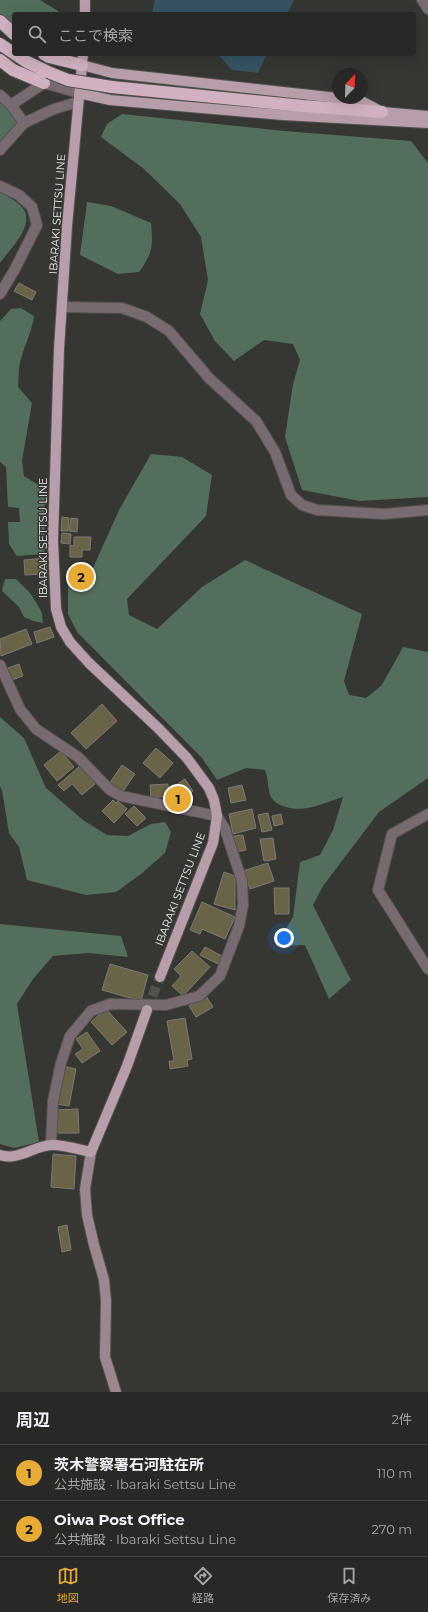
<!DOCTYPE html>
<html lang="ja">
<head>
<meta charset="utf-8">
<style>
	body { margin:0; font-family:Montserrat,"Noto Sans JP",sans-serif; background:#343432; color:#f1f3f6 }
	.compass { position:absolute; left:332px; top:68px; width:36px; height:36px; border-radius:50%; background:#282826; box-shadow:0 4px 16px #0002; rotate:23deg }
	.you { position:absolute; left:284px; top:938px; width:14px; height:14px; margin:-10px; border:3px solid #fff; border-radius:50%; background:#1a73e8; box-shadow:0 0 0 6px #1a73e833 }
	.badge { display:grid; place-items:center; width:26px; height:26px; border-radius:50%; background:#e7ac37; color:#111; font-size:13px; font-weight:700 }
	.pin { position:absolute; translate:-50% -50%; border:2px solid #fff; box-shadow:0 1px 4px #0006 }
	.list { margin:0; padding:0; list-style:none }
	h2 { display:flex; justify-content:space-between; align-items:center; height:52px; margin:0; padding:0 16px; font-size:17px }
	h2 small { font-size:13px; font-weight:400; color:#a5a6a7 }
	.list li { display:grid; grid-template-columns:26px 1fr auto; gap:12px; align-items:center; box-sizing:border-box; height:56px; padding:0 16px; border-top:1px solid #444443 }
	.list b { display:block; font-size:15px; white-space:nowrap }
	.list p { margin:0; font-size:13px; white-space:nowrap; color:#a5a6a7 }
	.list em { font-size:13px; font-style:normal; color:#a5a6a7 }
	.icon { flex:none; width:22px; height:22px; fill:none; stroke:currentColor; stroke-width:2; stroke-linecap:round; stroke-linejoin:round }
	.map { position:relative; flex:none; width:428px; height:1392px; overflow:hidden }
	.search { position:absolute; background:#282826; box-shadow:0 4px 16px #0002; left:12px; right:12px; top:12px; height:44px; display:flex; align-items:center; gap:10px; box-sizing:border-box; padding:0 14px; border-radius:4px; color:#a5a6a7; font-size:15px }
	.sheet { height:164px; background:#282826 }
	nav { display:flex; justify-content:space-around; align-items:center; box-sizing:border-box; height:56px; border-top:1px solid #444443; background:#282826; font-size:11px; color:#a5a6a7 }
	nav a { display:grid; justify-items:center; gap:2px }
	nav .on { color:#e7ac37 }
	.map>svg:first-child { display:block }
	.forest { fill:#536e5c }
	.water { fill:#375363 }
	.building { fill:#696347; stroke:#7b7a76 }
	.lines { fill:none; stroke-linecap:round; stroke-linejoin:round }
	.primary-tunnel { stroke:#51514e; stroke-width:10; stroke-dasharray:10 5; stroke-linecap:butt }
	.minor-casing { stroke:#535350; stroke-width:12 }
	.secondary-casing { stroke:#535350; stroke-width:12 }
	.primary-casing { stroke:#535350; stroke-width:12 }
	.motorway-casing { stroke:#535350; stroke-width:14 }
	.minor { stroke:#786a71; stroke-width:10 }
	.secondary { stroke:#9c8791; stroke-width:10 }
	.primary { stroke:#b89daa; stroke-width:10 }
	.motorway { stroke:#d1b1c1; stroke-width:12 }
	.motorway-bridge-casing { stroke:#535350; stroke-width:14; stroke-linecap:butt }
	.motorway-bridge { stroke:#d1b1c1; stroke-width:12 }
	.labels { text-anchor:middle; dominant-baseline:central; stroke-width:3; stroke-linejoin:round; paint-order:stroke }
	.street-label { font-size:11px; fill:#ececea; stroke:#363633 }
</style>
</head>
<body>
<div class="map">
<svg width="428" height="1392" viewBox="0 0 428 1392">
	<rect width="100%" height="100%" fill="#363633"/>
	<!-- forest -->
	<path class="forest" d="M0 0H40L58 11V14H14V28L0 14Z
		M0 101 8 109 17 123 0 144Z
		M122 114 284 131 411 141 428 163V497L360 501 302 490 285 437 293 384 300 360 293 344 264 340 234 361 215 341 200 314 208 280 201 237 180 204 144 169 101 137 107 124Z
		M0 192C7 196 15 200 21 206 38 223 10 249 0 263Z
		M87 202 111 206 151 223C153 246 153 253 139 272L118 274 80 255Z
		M21 308 34 316C32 331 25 344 21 359 18 367 19 378 18 387L32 403 22 461 24 476 45 489 44 554 17 556 9 544 8 522H20L19 508 8 507 6 467 0 462V321L11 309Z
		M151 454 182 457 212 475 206 516 127 599 129 615 157 629 202 587 245 560 362 614 344 681 349 695 366 698 382 685 403 647 428 652V778L379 812 323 886 313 905 351 980 329 999 305 945 276 946 293 917 300 862 320 855 333 830 343 797C323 803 304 814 283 806 278 804 274 802 271 797 267 788 269 779 265 770L246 768 217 780 202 758 77 632 68 614V583L71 570 93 568 119 510Z
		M5 579H16L30 593 37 604 42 613 43 623 33 621 24 617 19 607 2 591Z
		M0 717 24 738 46 788 83 820 107 835 128 836 151 824 165 822 171 832 165 853 141 874 116 892 86 895 27 880 19 847 9 833 2 790 0 786Z
		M0 924 121 936 128 957 88 953 53 956 33 979 17 1004 39 1142 14 1148 0 1144Z"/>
	<!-- water -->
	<path class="water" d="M155 0H294L287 14H152Z
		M218 54H267L258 73 232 70Z"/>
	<!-- building -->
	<path class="building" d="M19 283 36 292 32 300 14 291Z
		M62 517 69 518 68 531H61Z
		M71 518 78 519 77 532 69 531Z
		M62 533 71 534 70 544 61 543Z
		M74 537H91L90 550H82V557H70V545L74 546Z
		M46 558 47 574 25 575 24 560Z
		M50 627 54 637 37 643 34 632Z
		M26 629 32 644 1 656 0 639Z
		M19 664 23 676 12 680 8 668Z
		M102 704 117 721 86 749 71 733Z
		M156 748 173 763 160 778 143 763Z
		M61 751 74 767 57 781 44 765Z
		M122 765 135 774 122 793 109 784Z
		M80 766 95 784 82 795 72 784 64 791 58 785Z
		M185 779 193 791 184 797 176 785Z
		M168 784 169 796 151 798 150 785Z
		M242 785 246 800 231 803 228 788Z
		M113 800 116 803 118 801 127 809 114 823 102 811Z
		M134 806 146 818 137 826 125 814Z
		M252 809 256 828 233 834 229 814Z
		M268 813 272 830 262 832 258 815Z
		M281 814 283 824 274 826 272 816Z
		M243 835 246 850 236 852 234 836Z
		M273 838 276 859 264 861 260 839Z
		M268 863 274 881 250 889 243 871Z
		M224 872 235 876V910L214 904Z
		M274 888H289V914H275Z
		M202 902 235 917 225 939 202 929 200 934 190 930Z
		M205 947 222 956 218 964 200 955Z
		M192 951 210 967 183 996 172 986 181 976 174 969Z
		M110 964 148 975 141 1001 102 990Z
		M206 996 213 1007 196 1017 189 1006Z
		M106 1009 127 1032 112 1045 91 1022Z
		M185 1018 192 1059 187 1060 188 1066 170 1069 169 1061H174L167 1021Z
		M87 1032 100 1051 82 1063 75 1054 83 1049 76 1039Z
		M63 1066 76 1069 69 1106 56 1104Z
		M78 1109 79 1133H57L56 1110Z
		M53 1154 76 1156 74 1189 51 1187Z
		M67 1225 71 1250 62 1252 58 1227Z"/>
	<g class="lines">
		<!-- primary-tunnel -->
		<path class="primary-tunnel" d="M147 1010 160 977"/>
		<defs>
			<path id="minor" d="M422 0 428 9
				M0 95 11 105 24 123
				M11 105 44 83 79 93
				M0 150 24 123 54 109 78 102
				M0 186 19 195 32 207 37 225 15 269 0 294
				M62 307 122 308 147 317 169 331 209 378 256 421 275 452 291 495 302 505 317 510 384 514 428 510
				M0 665 20 709 36 729 78 757 110 790 121 796 217 816 225 829 242 881 243 905 239 926 220 976 199 996 166 1005 110 1004 91 1011 70 1036 61 1063 53 1101 51 1145
				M428 814 392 834 378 890 428 969"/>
			<path id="secondary" d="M91 1152 85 1189 87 1215 94 1245 104 1280 106 1301 105 1357 116 1392"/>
			<path id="primary" d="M85 0V14
				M83 54 67 226 59 349 53 541 56 609 61 627 70 642 89 663 158 728 187 758 209 788 214 800 217 816 213 843 160 977
				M82 65 112 73 338 98
				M79 93 110 100 283 115 428 123
				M341 98 361 101 382 112 428 116
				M0 1155C18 1161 34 1146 51 1145 61 1144 81 1150 91 1152L127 1066 147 1010"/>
			<path id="motorway" d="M0 21 14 34
				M0 44 27 62 48 72
				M44 54 49 57 82 65
				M0 60 13 70 44 83
				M112 87 303 106 382 112"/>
		</defs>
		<!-- minor casing -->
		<use href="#minor" class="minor-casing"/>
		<!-- secondary casing -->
		<use href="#secondary" class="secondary-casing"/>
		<!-- primary casing -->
		<use href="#primary" class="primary-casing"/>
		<!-- motorway casing -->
		<use href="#motorway" class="motorway-casing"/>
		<!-- minor -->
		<use href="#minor" class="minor"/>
		<!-- secondary -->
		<use href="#secondary" class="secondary"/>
		<!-- primary -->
		<use href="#primary" class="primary"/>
		<!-- motorway -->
		<use href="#motorway" class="motorway"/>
		<defs>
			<path id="motorway-bridge" d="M48 72 68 80 112 87"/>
		</defs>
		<!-- motorway-bridge casing -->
		<use href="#motorway-bridge" class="motorway-bridge-casing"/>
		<!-- motorway-bridge -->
		<use href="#motorway-bridge" class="motorway-bridge"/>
	</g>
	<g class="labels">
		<!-- street labels -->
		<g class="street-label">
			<text transform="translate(57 214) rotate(-86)">IBARAKI SETTSU LINE</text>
			<text transform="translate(43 538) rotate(-90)">IBARAKI SETTSU LINE</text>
			<text transform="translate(180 889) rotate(-69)">IBARAKI SETTSU LINE</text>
		</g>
	</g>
</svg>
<svg class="compass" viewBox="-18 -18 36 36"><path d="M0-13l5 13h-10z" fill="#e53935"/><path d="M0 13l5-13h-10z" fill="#a5a6a7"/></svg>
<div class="you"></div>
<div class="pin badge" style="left:178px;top:799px">1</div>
<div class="pin badge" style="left:81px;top:577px">2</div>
<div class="search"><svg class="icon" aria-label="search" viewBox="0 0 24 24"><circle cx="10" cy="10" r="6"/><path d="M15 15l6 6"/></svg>ここで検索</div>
</div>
<section class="sheet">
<h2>周辺<small>2件</small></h2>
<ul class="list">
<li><span class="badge">1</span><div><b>茨木警察署石河駐在所</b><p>公共施設 · Ibaraki Settsu Line</p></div><em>110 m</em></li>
<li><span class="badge">2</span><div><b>Oiwa Post Office</b><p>公共施設 · Ibaraki Settsu Line</p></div><em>270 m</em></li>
</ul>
</section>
<nav>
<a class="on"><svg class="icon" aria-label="map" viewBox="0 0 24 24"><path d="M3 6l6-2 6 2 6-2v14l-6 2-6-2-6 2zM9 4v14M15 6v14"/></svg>地図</a>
<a><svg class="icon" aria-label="directions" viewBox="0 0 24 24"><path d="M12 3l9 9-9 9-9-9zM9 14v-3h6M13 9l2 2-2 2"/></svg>経路</a>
<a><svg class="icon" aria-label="saved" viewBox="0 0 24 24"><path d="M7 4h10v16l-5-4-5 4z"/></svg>保存済み</a>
</nav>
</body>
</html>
